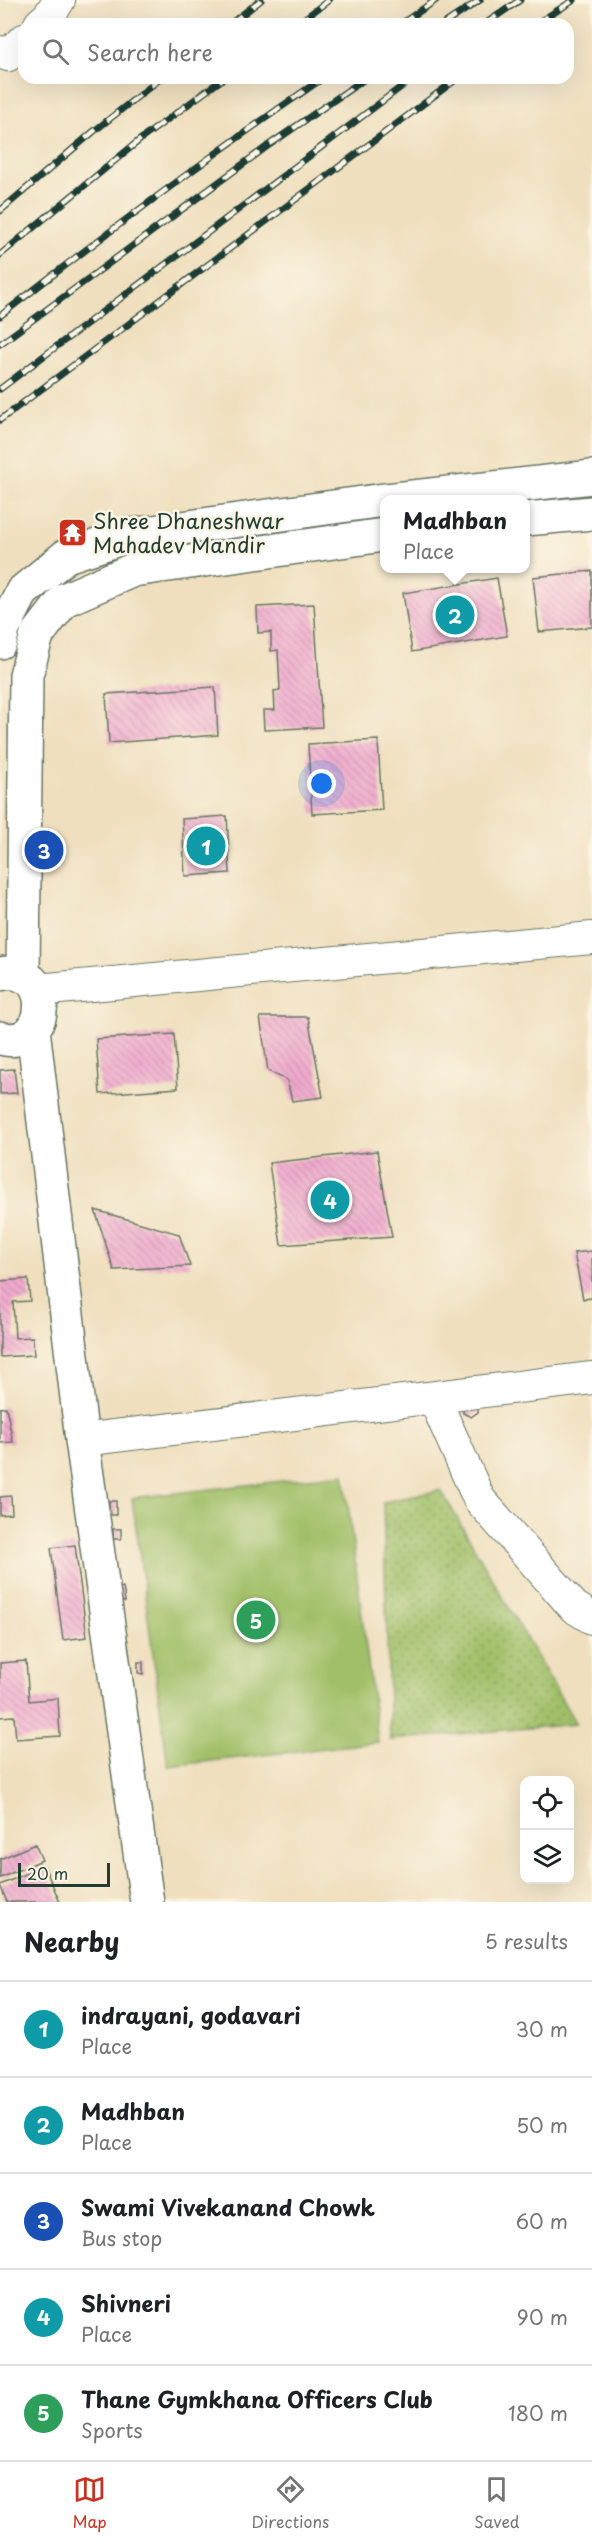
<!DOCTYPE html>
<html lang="en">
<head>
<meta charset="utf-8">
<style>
	body { margin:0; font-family:"Playpen Sans",sans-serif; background:#f6f6f6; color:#202124 }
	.controls { position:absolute; right:18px; bottom:18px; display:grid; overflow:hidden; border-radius:12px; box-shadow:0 6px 24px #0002 }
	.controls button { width:54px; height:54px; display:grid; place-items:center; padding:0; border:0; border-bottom:2px solid #e0e0e0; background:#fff; color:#202124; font:30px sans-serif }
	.scale { position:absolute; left:18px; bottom:15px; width:92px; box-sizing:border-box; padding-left:6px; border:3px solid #1f3d34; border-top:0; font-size:16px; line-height:21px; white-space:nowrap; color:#1f3d34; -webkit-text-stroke:4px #fcf5e5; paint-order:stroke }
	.you { position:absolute; left:322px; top:784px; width:21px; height:21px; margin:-15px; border:4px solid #fff; border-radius:50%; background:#1a73e8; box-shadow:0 0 0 9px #1a73e833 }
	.badge { display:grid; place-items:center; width:39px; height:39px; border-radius:50%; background:#c8321e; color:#fff; font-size:20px; font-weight:700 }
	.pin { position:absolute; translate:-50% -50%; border:3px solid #fff; box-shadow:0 2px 6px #0006 }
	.popup { position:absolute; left:380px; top:495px; width:150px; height:78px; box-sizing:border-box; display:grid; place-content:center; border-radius:12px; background:#fff; filter:drop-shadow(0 2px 4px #0005); font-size:20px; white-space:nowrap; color:#757577 }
	.popup b { font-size:22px; color:#202124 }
	.popup::after { content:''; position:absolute; left:50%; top:100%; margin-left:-12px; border:12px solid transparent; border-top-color:#fff }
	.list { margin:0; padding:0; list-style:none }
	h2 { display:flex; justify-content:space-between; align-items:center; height:78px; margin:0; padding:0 24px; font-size:26px }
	h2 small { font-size:20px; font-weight:400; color:#757577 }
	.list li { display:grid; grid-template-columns:39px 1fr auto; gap:18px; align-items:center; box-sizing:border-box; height:96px; padding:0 24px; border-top:2px solid #e0e0e0 }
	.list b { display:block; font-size:22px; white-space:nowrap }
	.list p { margin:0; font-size:20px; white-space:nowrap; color:#757577 }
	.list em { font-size:20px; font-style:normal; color:#757577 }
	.icon { flex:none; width:33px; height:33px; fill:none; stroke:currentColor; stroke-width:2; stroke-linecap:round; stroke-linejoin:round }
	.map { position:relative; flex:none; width:592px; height:1902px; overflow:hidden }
	.search { position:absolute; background:#fff; box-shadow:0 6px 24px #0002; left:18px; right:18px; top:18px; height:66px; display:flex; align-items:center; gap:15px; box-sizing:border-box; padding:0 21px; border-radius:18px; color:#757577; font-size:22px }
	.sheet { height:558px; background:#fff }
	nav { display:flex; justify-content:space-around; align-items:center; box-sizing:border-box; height:84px; border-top:2px solid #e0e0e0; background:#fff; font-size:16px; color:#757577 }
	nav a { display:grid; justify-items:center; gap:3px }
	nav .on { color:#c8321e }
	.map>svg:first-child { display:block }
	.green { fill:#a0bf67; stroke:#607e4e; stroke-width:1.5 }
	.park { fill:url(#park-dots); stroke:#607e4e; stroke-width:1.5 }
	.building { fill:url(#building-back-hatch) }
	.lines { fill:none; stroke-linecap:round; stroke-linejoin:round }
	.street-casing { stroke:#687664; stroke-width:34 }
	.secondary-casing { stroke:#687664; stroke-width:36 }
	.street { stroke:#fff; stroke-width:32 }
	.secondary { stroke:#fff; stroke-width:33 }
	.rail-casing { stroke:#1f3d34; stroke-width:7 }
	.rail { stroke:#fcf5e5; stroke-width:4.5; stroke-dasharray:14; stroke-linecap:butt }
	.labels { text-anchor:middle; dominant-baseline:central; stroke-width:5; stroke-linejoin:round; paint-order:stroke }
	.poi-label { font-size:21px; fill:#1f3d34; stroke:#fcf5e5; text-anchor:start }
</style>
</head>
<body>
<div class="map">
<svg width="592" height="1902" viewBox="0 0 592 1902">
	<defs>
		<pattern id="park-dots" width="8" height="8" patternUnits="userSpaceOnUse" patternTransform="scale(1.5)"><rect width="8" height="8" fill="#a0bf67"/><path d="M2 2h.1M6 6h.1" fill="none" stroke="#829c56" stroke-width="1.8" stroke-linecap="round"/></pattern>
		<pattern id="building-back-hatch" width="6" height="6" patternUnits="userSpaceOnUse" patternTransform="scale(1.5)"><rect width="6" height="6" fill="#f1aace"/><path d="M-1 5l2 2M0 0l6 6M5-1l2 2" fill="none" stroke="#c38ca8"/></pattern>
	</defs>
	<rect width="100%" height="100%" fill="#fcf5e5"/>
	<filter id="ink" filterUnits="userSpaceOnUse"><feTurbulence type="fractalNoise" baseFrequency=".0167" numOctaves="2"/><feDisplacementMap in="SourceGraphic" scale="12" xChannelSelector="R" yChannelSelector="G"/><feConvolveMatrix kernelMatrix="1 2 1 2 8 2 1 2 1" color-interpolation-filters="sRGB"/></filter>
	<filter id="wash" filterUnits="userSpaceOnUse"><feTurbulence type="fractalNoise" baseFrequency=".008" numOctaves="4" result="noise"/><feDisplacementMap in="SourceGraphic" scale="24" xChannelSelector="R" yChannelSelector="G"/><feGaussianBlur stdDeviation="1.35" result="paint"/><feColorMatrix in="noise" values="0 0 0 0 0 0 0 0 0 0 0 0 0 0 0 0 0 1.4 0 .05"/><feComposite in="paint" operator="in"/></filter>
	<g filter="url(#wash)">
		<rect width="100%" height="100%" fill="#efdfbe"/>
		<!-- green -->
		<path class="green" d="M344 1474 378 1742 168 1766 132 1498Z"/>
		<!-- park -->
		<path class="park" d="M441 1490 576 1724 390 1740 383 1502Z"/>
		<g id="blocks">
			<!-- building -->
			<path class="building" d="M592 571V627L539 632 533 577Z
				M497 578 507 636 412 652 403 593Z
				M314 604 322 727 264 730 263 710H275L274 691 280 690 278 650 271 651V632L258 633 257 607Z
				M215 687 218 735 109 743 106 694Z
				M378 740 382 810 312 814 308 744Z
				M227 816 230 873 185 876 182 819Z
				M260 1017H308L323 1097 292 1101 287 1080 268 1071Z
				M174 1034 178 1088 100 1094 96 1039Z
				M14 1069 17 1093 0 1094V1070Z
				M377 1151 392 1237 281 1245 269 1163Z
				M95 1210 179 1234 190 1266 114 1270Z
				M592 1251V1298L583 1299 574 1253Z
				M28 1279 30 1301 13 1302 15 1338 33 1337 34 1355 0 1357V1281Z
				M463 1404H478V1412L471 1417 463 1413Z
				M6 1407 13 1442 0 1443V1408Z
				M11 1496 12 1514 0 1515V1497Z
				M109 1501H116V1515H109Z
				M113 1529H121V1539H113Z
				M75 1545 87 1637 63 1640 51 1548Z
				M123 1587 125 1602 119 1601 117 1588Z
				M26 1661 29 1701 58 1698 60 1736 16 1739 14 1716 0 1717V1663Z
				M138 1662H143V1674L138 1673Z
				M35 1844 42 1860 0 1878V1859Z
				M44 1866 60 1902H7L0 1885Z"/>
		</g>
	</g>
	<g filter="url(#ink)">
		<use href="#blocks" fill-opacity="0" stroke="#687664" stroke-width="1.5"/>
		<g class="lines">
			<defs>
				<path id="street" d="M40 24 49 16 59 0
					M0 52 8 55 24 40
					M38 990 592 938
					M434 1398 479 1499 574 1607 592 1618
					M82 1440 592 1378"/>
				<path id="secondary" d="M386 500 592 477
					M526 519 592 513
					M0 642 3 629 22 592 66 556 131 535 384 500
					M0 974C56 961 52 1053 0 1038
					M23 976 26 675 37 635 64 600 133 570 384 535
					M33 1029 82 1440 147 1902"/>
			</defs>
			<!-- street casing -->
			<use href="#street" class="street-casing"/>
			<!-- secondary casing -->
			<use href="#secondary" class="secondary-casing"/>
			<!-- street -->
			<use href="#street" class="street"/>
			<!-- secondary -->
			<use href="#secondary" class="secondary"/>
			<defs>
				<path id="rail" d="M230 24 261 0
					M297 24 329 0
					M401 24 436 0
					M444 24 480 0
					M485 24 520 0
					M536 24 574 0
					M0 211 93 132 161 78
					M0 255 141 139 224 78
					M0 316C105 234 212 154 323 78
					M0 344 269 145 366 78
					M0 389 413 78
					M0 420 458 78"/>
			</defs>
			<!-- rail casing -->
			<use href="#rail" class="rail-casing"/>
			<!-- rail -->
			<use href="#rail" class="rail"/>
		</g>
	</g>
	<!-- icons -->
	<defs>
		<symbol id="temple-square" viewBox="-11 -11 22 22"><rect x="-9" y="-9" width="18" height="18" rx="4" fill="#c8321e" stroke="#fcf5e5"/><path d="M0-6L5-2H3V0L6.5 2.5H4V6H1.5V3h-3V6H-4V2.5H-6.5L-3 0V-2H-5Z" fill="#fff"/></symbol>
	</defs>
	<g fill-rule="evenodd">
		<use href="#temple-square" x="56" y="516" width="33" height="33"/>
	</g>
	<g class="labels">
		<!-- poi labels -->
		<g class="poi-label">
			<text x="93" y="520">Shree Dhaneshwar<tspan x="93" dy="24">Mahadev Mandir</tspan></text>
		</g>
	</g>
</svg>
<div class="controls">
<button><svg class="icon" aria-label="locate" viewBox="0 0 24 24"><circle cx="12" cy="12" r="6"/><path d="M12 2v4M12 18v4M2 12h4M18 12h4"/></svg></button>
<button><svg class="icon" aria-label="layers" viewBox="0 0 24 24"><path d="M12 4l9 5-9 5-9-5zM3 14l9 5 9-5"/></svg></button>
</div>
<div class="scale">20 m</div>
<div class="you"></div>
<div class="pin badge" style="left:206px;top:846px;background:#0f9aa8">1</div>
<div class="pin badge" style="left:455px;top:615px;background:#0f9aa8">2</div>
<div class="popup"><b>Madhban</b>Place</div>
<div class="pin badge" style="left:44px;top:850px;background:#1a4fb4">3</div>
<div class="pin badge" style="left:330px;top:1200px;background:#0f9aa8">4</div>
<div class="pin badge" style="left:256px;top:1620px;background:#2e9e5b">5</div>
<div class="search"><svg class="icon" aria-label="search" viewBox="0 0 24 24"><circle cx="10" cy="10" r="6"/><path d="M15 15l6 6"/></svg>Search here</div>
</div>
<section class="sheet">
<h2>Nearby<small>5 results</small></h2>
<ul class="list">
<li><span class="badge" style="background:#0f9aa8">1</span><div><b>indrayani, godavari</b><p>Place</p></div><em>30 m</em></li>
<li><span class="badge" style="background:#0f9aa8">2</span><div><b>Madhban</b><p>Place</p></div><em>50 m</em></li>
<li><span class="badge" style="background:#1a4fb4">3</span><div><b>Swami Vivekanand Chowk</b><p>Bus stop</p></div><em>60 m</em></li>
<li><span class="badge" style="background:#0f9aa8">4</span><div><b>Shivneri</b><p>Place</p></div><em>90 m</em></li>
<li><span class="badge" style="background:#2e9e5b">5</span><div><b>Thane Gymkhana Officers Club</b><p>Sports</p></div><em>180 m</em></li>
</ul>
</section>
<nav>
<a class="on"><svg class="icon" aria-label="map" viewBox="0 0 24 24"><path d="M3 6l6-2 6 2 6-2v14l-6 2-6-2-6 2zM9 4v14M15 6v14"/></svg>Map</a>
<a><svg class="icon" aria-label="directions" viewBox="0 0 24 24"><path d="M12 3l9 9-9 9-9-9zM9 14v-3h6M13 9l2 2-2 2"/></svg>Directions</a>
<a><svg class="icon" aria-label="saved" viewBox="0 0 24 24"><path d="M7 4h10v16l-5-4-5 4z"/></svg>Saved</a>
</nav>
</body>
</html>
